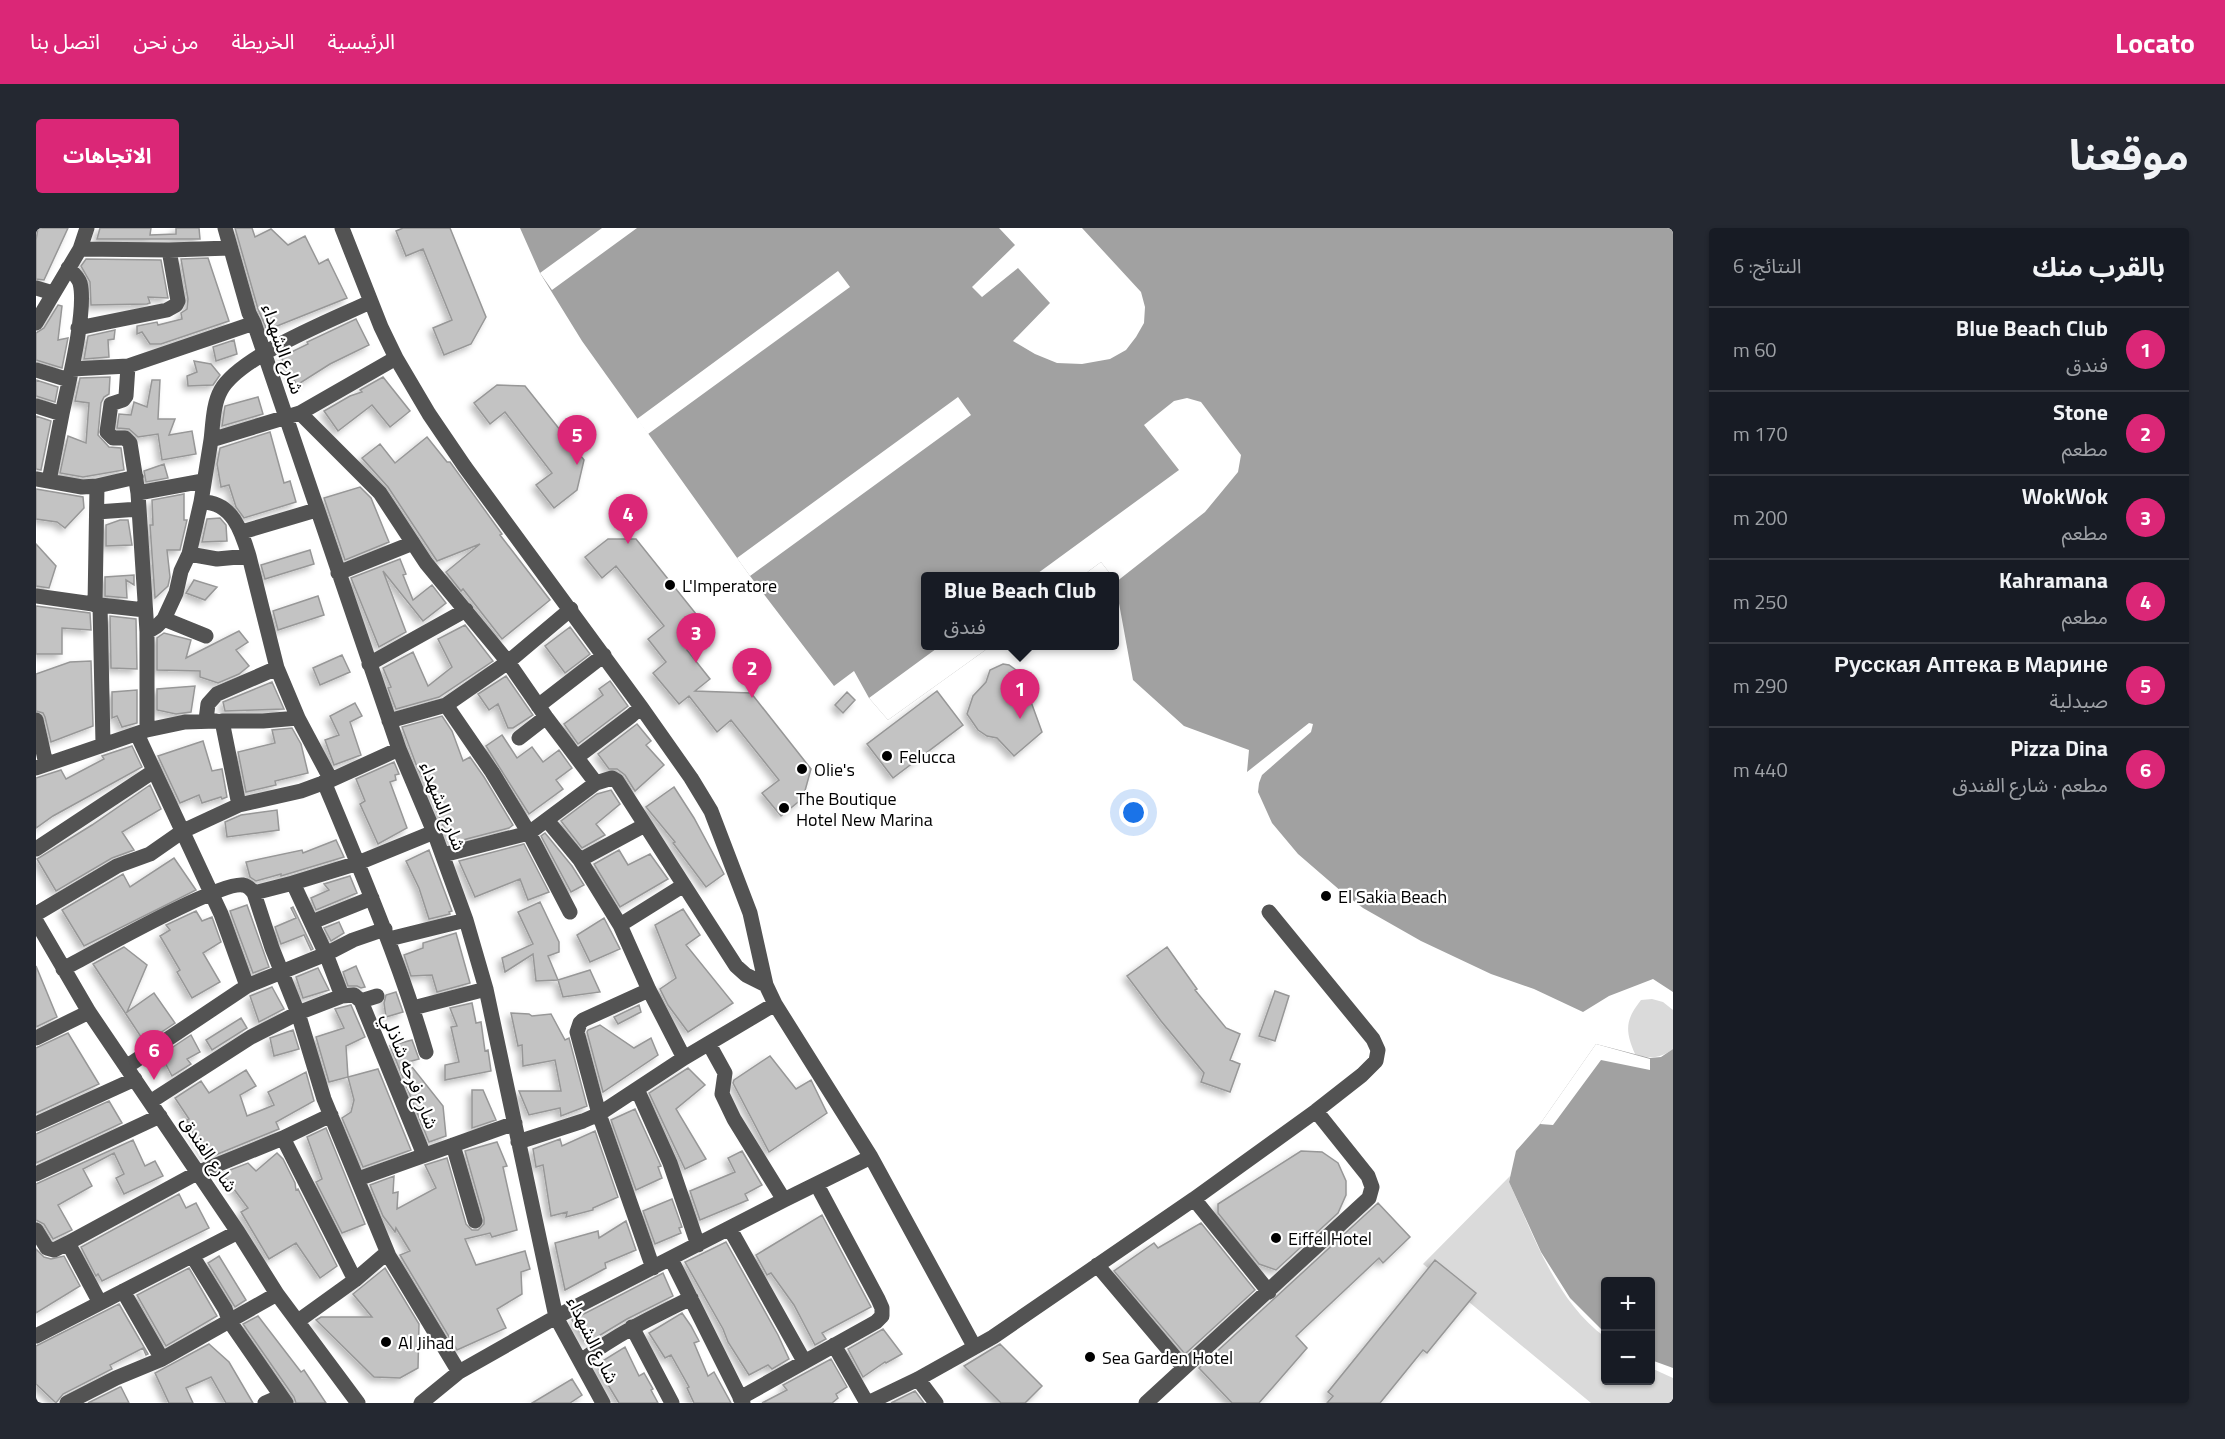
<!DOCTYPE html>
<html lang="ar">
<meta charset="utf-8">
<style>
:root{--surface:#171b24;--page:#242831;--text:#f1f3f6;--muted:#9ea1a6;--line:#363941;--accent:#db2777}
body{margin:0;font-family:"Titillium Web","Noto Sans Arabic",sans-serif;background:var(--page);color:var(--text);direction:rtl}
.controls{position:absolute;right:18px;bottom:18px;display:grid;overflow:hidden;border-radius:6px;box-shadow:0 2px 4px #0004}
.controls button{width:54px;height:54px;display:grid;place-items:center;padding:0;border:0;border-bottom:2px solid var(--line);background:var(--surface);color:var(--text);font:30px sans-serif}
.you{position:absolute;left:1098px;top:585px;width:21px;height:21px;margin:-15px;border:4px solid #fff;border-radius:50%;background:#1a73e8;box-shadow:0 0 0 9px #1a73e833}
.badge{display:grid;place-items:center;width:39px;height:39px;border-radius:50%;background:var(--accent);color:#fff;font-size:20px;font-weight:700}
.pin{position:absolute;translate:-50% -50px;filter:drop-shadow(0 2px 3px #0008)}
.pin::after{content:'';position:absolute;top:32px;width:21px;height:18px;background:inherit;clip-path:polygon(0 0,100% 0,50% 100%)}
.popup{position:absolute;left:885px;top:344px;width:198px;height:78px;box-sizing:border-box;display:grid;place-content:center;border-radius:6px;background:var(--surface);filter:drop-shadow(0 2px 4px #0005);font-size:20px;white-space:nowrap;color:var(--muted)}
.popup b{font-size:22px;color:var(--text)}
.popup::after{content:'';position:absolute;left:50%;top:100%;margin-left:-12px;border:12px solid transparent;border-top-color:var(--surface)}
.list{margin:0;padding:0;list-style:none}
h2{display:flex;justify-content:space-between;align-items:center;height:78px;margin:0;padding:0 24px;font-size:26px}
h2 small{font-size:20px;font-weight:400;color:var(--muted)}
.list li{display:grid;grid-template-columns:39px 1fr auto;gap:18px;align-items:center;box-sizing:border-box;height:84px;padding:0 24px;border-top:2px solid var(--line)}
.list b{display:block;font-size:22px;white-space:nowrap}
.list p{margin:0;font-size:20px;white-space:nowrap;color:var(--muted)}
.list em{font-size:20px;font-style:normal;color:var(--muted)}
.map{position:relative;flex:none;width:1637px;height:1175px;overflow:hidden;direction:ltr;border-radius:6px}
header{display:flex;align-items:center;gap:36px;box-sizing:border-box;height:84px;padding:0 30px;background:var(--accent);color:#fff}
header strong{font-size:28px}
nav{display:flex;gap:33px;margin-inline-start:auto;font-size:21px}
.intro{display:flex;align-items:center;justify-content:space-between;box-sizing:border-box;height:144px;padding:0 36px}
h1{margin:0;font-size:42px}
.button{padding:15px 27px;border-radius:6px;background:var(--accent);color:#fff;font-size:21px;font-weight:700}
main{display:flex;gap:36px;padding:0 36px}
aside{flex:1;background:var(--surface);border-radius:6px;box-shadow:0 2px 4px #0004}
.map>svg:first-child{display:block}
.green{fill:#dadada}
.water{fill:#a1a1a1}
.pier{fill:#fff}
.building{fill:#c3c3c3;stroke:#979797;stroke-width:1.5;filter:url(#shadow)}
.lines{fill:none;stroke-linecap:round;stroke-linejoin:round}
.minor{stroke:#535353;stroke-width:15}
.poi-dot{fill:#000;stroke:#fff;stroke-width:2}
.labels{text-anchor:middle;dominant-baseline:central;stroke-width:4.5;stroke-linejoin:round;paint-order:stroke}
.street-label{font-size:18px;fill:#000;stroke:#fff}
.poi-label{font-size:18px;fill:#000;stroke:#fff;text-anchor:start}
</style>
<header>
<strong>Locato</strong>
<nav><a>الرئيسية</a><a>الخريطة</a><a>من نحن</a><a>اتصل بنا</a></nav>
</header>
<div class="intro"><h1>موقعنا</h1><a class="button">الاتجاهات</a></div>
<main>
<aside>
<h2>بالقرب منك<small>النتائج: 6</small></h2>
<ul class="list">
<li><span class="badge">1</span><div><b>Blue Beach Club</b><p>فندق</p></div><em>60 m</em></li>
<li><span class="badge">2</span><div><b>Stone</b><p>مطعم</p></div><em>170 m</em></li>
<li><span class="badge">3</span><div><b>WokWok</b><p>مطعم</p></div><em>200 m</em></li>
<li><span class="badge">4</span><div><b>Kahramana</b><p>مطعم</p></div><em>250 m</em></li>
<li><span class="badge">5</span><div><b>Русская Аптека в Марине</b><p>صيدلية</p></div><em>290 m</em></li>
<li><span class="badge">6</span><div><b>Pizza Dina</b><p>مطعم · شارع الفندق</p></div><em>440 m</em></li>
</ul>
</aside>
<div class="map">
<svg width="1637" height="1175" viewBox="0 0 1637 1175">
<defs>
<filter id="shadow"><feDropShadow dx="-4" dy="4" stdDeviation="3" flood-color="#0004"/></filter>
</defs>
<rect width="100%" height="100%" fill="#fff"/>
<path class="green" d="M1616,771L1627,774L1637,782V821C1623,831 1614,831 1599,826C1589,803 1589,792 1605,772Z
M1474,948L1473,954C1498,1008 1519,1072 1569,1109L1570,1152H1614L1615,1140L1637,1150V1175H1555L1387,1036Z"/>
<path class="water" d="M484,0H1637V764L1617,751L1573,768L1547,784L1498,761L1455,746L1385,713L1327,680L1306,664L1262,626L1236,595L1222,564L1223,555L1226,547L1275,504L1277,496L1273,495L1211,544L1213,522L1148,498L1097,452L1078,348H1076L1065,334L1046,348H890V418H955L852,492L833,470L818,443L798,458L714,348L546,113L504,45Z
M1560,816L1614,830L1625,829L1637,821V1140L1615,1132L1614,1054H1570L1569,1105L1534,1070L1505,1024L1473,954L1480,923L1504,896Z"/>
<path class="pier" d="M566,0H601L516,62L504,45Z
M963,0H1046L1105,64L1109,79L1108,95L1100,109L1090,122L1074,131L1046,136L1021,135L999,126L977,113L1014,75L982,40L946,69L936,59L979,17Z
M802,43L814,59L612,206L601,191Z
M922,169L935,187L714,348L701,330Z
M1151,170L1165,174L1205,227L1202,244L1169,284L1080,354L1078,348H1076L1065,334L1046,348H998L1143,242L1108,197L1138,173Z
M904,418H955L852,492L833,470Z
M1560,816L1614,831V842L1565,832L1517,897L1504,896Z"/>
<path class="building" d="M2,0H32L8,52L0,51V12Z
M64,0H115L114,7L140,6V0H163L164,11H61Z
M199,0H216L219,9L235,1L252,17L269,8L283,36L292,31L311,70L231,102L222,81Z
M367,0H414L450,89L435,116L408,127L397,100L416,92L387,21L370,28L360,3Z
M172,30L193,93L125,116H114L106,104L101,106V98L121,94L122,97L146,91L145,85L151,81L152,71L145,31Z
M50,31L125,32L132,70L112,69L114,75L111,76L55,77L54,54L45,38Z
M22,77L26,78L22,112L32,110L26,140L0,132V105L8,100Z
M320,91L333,117L294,136L261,157L245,129L272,116L271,114Z
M79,102L78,111L72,112L73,129L48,131L52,108Z
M198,112L201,126L180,133L177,119Z
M158,133L175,136L184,147L177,157L152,158L151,148L161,144Z
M74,149L73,166L68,169L65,175L62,207L73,219L85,220L88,242L47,249L24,245L32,208L50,215L53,175L39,173L44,150Z
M347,149L374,183L354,199L336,177L302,203L288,183L314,168L326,164L324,162Z
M0,152L22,159L19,174L0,168Z
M116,152H124L122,191H139L133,207L156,203L160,226L126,232L122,206L102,209L93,201L81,200L83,186L95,187L98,174L111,179Z
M461,157L489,158L548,232L541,262L518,280L500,257L516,245L469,184L454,196L438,175Z
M222,169L227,186L186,198L189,178Z
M0,188L15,193L5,242L0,241Z
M234,204L248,255L254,253L260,274L208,290L200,279L193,257L185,259L181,236L184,220Z
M391,209L411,234H414L466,306L464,307L514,372L466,411L427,361L425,363L410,344L444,316L401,333L352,259L326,230L344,216L359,235Z
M128,236L132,250L110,254L108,243Z
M324,259L335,270L353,314L309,332L288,270Z
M0,261L47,269L48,280L29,300L21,294L0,291Z
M148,266V292H151L144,322H131L134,349L132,358L119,370L114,297H117L116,272Z
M184,290L190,297L191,313L166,314L171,291Z
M84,292H92L96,317L70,318V297Z
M572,311H600L660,386L651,422L674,451L659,463L715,465L775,541L767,570L745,588L726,565L743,552L695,492L681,504L653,468L643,476L617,445L630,434L612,411L628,398L580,338L566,350L549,329Z
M0,316L20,338L13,360L0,358Z
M274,322L278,336L229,351L225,337Z
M364,331L370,346L367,347L377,372L396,357L410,375L387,393L347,343L370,404L343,419L315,350Z
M98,347V357L90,352L91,370L69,368V349Z
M158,352L181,359L169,372L150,365Z
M282,368L288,387L242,402L237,383Z
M0,378L54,385L55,402L26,400V426H0Z
M74,388L100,391L101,441L75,440Z
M429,397L457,433L403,469L360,481L352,460L355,459L347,440L377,424L392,458L416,439L402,411Z
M534,399L554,426L529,445L509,418Z
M203,403L212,414L200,422L213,438L203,446L182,455L164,449V443L121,442V410L128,405L155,412L150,430Z
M306,427L314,444L284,457L277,440Z
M55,433L57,498L15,514L9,489L7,485L0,483V446L34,434Z
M967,436L973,437L980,442L986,455L994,458L996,467L994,471L1006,504L978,528L961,510L951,508L942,502L931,486L937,468L950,454L954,442Z
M470,448L497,487L477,500H472L462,476L453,482L442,466Z
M574,453L592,478L542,516L528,496L567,467L563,461Z
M236,454L248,481L189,483L187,474Z
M159,458L155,484L140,486L121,482V461Z
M101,462V495L86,499L81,488L76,490V464Z
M901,463L927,497L857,550L831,516Z
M811,464L819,472L807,485L799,477Z
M319,475L326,488L314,494L325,527L298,537L289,512L303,507L294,488Z
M406,488L416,503L427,533L434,529L448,549L477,597L473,600L415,615L401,584L404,583L381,539L366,499Z
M601,496L615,513L610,517L628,537L599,563L589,547L581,541H573L562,526Z
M256,500L265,516L272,545L239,553L240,557L210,564L202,524L239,515L236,502Z
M466,507L481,530L496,519L507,534L523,522L536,540L520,552L527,561L493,586L450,518Z
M167,513L176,543L186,541L191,569L186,571L185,569L166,575L163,567L144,575L122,528Z
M96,518L106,539L17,588L0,600V550L25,542L30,551L68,531L66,528Z
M358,534L363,546L359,547L360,552L354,554L371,600L342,616L324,576L329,573L320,551Z
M114,557L125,581L86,604L98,622L76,630L20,663L1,631L56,597Z
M638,559L658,590L688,646L670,659L637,615L639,614L610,579Z
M575,562L584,576L560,596L569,607L546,620L525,593L561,566Z
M241,582L243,602L191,609L189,594L205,587Z
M509,605L536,638L548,657L535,664L505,608Z
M300,612L308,629L245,648V646L220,653L214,649L210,634L266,622L267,625Z
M488,616L513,664L492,672L484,651L439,669L423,633Z
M393,622L416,683L413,684L414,686L393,691L383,660L370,633Z
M583,622L592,637L614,626L632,651L584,679L558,636Z
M138,630L160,662L48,718L26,682L87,646L94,659Z
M314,648L321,665L280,682L275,670L293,662L288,656Z
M504,674L523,714V724L512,728L522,752L500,753L497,726L469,744L466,730L497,716L482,684Z
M211,677L233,739L217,745L194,683Z
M257,679L277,721L275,722L268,707L245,716L239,699L260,690L255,680Z
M647,681L664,707L650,717L697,775L652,804L632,777L624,761L640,750L619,697Z
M160,683L166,693L176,689L185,714L167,725L184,754L156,770L141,744L144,742L124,708L134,702L130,697Z
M568,690L584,721L554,734L541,707Z
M303,694L308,705L295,713L288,700Z
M420,705L434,755L401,764L396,747L375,748L368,727L387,720V715Z
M88,719L111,737L91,784L118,765L139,795L109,815L57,736Z
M1131,719L1161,761L1159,762L1190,800L1204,806L1194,832L1204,836L1194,864L1165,854L1168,845L1125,793L1091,748Z
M0,738L21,789L0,799Z
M320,738L329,759L325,760L321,758H312L307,744Z
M282,740L293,762L267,770L260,749Z
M554,742L564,764L527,769L522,752Z
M236,759L248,781L223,794L214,768Z
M1239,763L1253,768L1239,813L1223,808Z
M360,764L367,784L350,789L348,775L350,767Z
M436,775L440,795L445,794L449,823L452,822L455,843L409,852V837L423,834L415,799L421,798L414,780Z
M315,777L329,809L310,818L312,849L293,854L280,809L308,800L299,781Z
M603,777L605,784L582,796L578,789Z
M475,785L493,786L496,788L515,786L529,812L533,810L551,878L525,888L524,880L493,887L483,863H525L519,832L487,838L486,817L482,818Z
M205,790L211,800L176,822L170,812Z
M564,797L598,820L615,810L622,827L567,864L551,804L552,802Z
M257,802L263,821L238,828L234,810Z
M32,805L63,856L0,885V820Z
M155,807L164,824L151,831L155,836L136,848L125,827Z
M376,812L383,831L372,834L407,878L410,908L393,914L355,820L354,818Z
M734,828L760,861L775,852L791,885L733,924L697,855L698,852Z
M652,840L669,857L640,881L670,931L649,941L613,865Z
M342,841L375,922L327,939L306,890L315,884L318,872L312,849Z
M210,842L220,858L204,867L211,888L238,877L232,864L270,844L278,873L240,894L243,901L172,930L155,901L151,892L153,891L139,870L165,853L173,865Z
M436,862H447L460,892L436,900Z
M73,873L86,895L0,935V906Z
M599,881L625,938L622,939L626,950L600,962L575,892Z
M290,900L329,996L306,1005L280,954L286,951L271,909Z
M559,903L582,969L557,980V982L530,989L531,984L515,988L507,937L500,939L497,921L524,911L526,918Z
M97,912L109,938L119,933L127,948L88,966L80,950L88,946L78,925L47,941L56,958L22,977L36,1002L17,1011L8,996L0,992V956Z
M461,914L471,938L467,939L481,1002L456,1009L454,1005L429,1011L440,1037L489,1023L494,1041L485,1044L486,1066L461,1081L470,1100L421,1122L364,1027L374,1023L360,1000L359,1004L347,988L334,957L358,948L357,965L362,964L361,981L400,960L389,937L411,930L430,996L436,1002H442L448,996V990L429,923Z
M706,923L726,957L709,966L712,972L664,992L654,963L699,944L692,930Z
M1265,923L1286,924L1302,935L1310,953V967L1302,985L1240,1042L1223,1036L1182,985V976Z
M241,925L247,931L259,955L260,962L262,961L301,1038L284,1050L260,1015L233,1031L205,984L212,980L186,945L212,935L220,943Z
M143,966L150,980L160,975L173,1000L66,1053L62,1046L60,1048L45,1019Z
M636,971L646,999L643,1000L645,1005L619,1016L607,983Z
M1342,975L1374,1009L1347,1035L1343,1030L1260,1108L1271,1120L1223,1175H1196L1163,1140Z
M786,987L835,1079L786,1105L790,1111L779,1117L758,1077L735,1045L731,1047L720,1027Z
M590,993L600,1022L569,1035L570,1040L529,1062L519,1015L562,1003L563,1010Z
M1165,995L1219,1062L1149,1126L1078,1043L1118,1015L1122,1020Z
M690,1014L742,1107L753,1131L736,1141L732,1137L713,1147L692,1114L687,1101L649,1034Z
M0,1021L8,1029L15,1031L28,1028L44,1058L0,1085Z
M183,1028L210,1072L199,1079L172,1035Z
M1399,1032L1440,1065L1391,1125L1387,1122L1344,1175H1291L1297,1168L1292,1164Z
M153,1040L181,1088L130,1118L101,1067Z
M349,1040L383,1096L382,1140L364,1150L338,1149L280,1092L285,1089H336L317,1066Z
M627,1045L637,1068L591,1091L551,1115L536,1092Z
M83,1076L112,1126L110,1127L107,1120L74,1137L76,1141L27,1166L20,1175L0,1156V1118Z
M646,1085L655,1098L663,1113L658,1115L672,1148L678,1144L695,1175H658L651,1160L653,1159L635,1127L629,1130L613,1105Z
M222,1088L265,1144L268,1142L290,1175H260L258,1169L207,1096Z
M847,1101L866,1126L850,1135L849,1134L827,1149L812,1121Z
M173,1116L193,1134L217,1175H190L175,1149L150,1160L157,1175H133L119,1145Z
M964,1116L1006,1158L989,1175H965L928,1138Z
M589,1119L603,1148L608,1145L617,1161L615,1162L622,1175H583L560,1137Z
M795,1131L811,1159L800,1166L802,1170L796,1175H726L751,1162L747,1157Z
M536,1151L546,1167L534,1175H496Z
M85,1159L93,1175H52L84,1159Z
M879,1163L888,1175H855Z"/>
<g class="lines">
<path class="minor" d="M189,0L213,85L218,95L363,521L398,604L430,692L450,761L520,1089L567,1175
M306,0L345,99L360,130L393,186L429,239L605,479L655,550L675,583L714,685L730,757L739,776L835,929L938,1118
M44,21L133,22L194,20
M0,60L17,65
M0,95L44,21L51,0
M42,100L131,82L140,77L142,73L133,22
M92,138L218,95
M36,141L92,138L90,168L87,172L75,176L71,204L77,210H89L94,215L102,265
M0,142L33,152
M0,178L26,186L13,253
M264,185L344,265L390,335L472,434L510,489L560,555
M26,186C32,157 51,82 44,55C42,49 37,45 32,40
M175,212C177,196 177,176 185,162C204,128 296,92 334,74
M0,251L46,259L61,258L100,249
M165,274C196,273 206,304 213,328
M61,284L103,281
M206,304L280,282
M153,326L181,331L213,328L241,440
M302,345L377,315
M0,368L64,377
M59,377L61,258
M128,391L170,408
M111,404L102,265L167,253
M333,436L430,382
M410,477L456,544L493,605L534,684
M502,478L568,427
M0,492L10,536
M170,492L172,476L181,466L241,440L262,490L295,552
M353,493L410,477L472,434L535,381
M111,502L149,494L180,493
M101,506L185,686L211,758L290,726L317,712L349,701
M483,510L510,489
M67,516L64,377L109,382
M541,529L595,488L605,479
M0,540L111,502V404L121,398L128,391L140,365L145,343L153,326L165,274L175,212L264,185L360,130
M288,554C325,643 363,732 390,824
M203,577L186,493H227L262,490
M513,591L515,597L544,632L584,697L613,762L648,830
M0,621L118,543
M407,627L493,605L560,555L576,550L581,553L700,738L710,747L730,757
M544,632L609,597
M218,665L257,655
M0,686L81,638L114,626L147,603L203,577L265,563L295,552L363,521
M0,693L53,784L202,1004L241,1066L322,1175
M276,694L336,670
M584,697L648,657
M353,711L430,692
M27,741C56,726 183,653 207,657C212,658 215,661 218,665L236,720L262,785L288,871L353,1028L423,1144
M613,762L547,792L544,795L541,804L563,886L617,1040
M325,773L341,768
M377,780L450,761
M0,810L53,784
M673,816L689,845L686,866L698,891L748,972
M90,839L211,758
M601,861L634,935L662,1017
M114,874L215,809L262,785L306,768
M0,896L99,851
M247,910L295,887
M482,914L547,893L563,886L648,830L739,776
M417,917L439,993
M388,927L325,773L318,767L306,768L290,726L257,655L322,635L398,604
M0,946L124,888
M322,951L479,895
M1158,971L1233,1064
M694,1001L768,1133
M0,1002L11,1020L18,1022L32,1015
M157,1029L189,1081L194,1094L250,1175
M635,1031L707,1175
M1061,1037L1148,1140
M87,1063L126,1131
M64,1075L32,1015L161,945L247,910L319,1052
M262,1093L319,1052L347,1028H353
M596,1099L636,1175
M0,1108L202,1004
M798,1117L831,1175
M545,1133C579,1107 616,1089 655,1070
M882,1151L900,1175
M704,1170L840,1094L846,1088V1080L842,1071L781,957
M31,1175L80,1150L126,1131L241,1066
M229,1175L245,1168
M385,1175L423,1144L520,1089L748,972L835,929
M832,1175L882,1151L957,1109L1158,971L1280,883L1326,847L1340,833L1342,822L1337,811L1233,684
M1110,1175L1333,970L1336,959L1332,948L1280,883"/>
</g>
<g class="poi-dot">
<circle cx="634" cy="357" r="6"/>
<circle cx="851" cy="528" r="6"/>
<circle cx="766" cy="541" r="6"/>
<circle cx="748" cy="580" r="6"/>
<circle cx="1290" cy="668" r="6"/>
<circle cx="1240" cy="1010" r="6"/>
<circle cx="350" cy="1114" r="6"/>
<circle cx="1054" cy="1129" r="6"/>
</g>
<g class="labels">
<g class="street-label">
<text transform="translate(247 121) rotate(71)">شارع الشهداء</text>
<text transform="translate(407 578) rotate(68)">شارع الشهداء</text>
<text transform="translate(374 843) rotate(68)">شارع فرحه شاذلي</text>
<text transform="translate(173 926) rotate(56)">شارع الفندق</text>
<text transform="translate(557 1112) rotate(64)">شارع الشهداء</text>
</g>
<g class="poi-label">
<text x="646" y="357">L'Imperatore</text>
<text x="863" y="528">Felucca</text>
<text x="778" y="541">Olie's</text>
<text x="760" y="570">The Boutique<tspan x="760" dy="21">Hotel New Marina</tspan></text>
<text x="1302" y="668">El Sakia Beach</text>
<text x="1252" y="1010">Eiffel Hotel</text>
<text x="362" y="1114">Al Jihad</text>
<text x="1066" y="1129">Sea Garden Hotel</text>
</g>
</g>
</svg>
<div class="controls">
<button>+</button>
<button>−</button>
</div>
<div class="you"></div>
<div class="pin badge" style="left:984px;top:491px">1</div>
<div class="popup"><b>Blue Beach Club</b>فندق</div>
<div class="pin badge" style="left:716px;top:470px">2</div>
<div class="pin badge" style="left:660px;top:435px">3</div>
<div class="pin badge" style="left:592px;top:316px">4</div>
<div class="pin badge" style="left:541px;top:237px">5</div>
<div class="pin badge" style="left:118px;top:852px">6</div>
</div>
</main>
